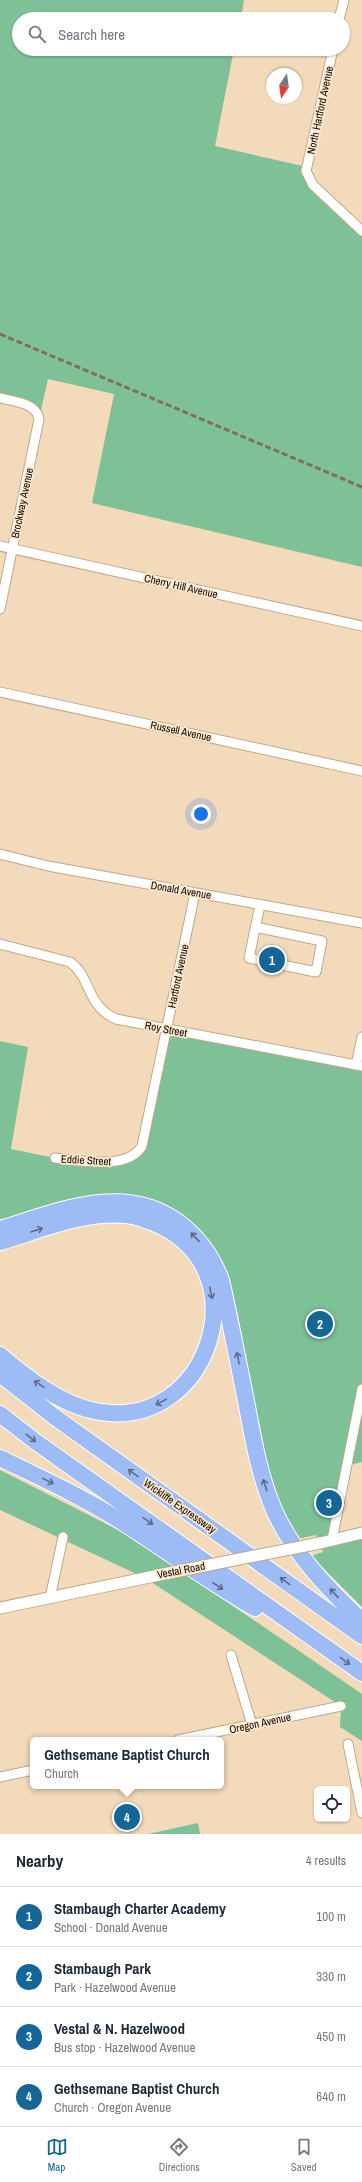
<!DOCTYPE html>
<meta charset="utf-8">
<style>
:root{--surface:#fff;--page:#f6f6f7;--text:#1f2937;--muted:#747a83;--line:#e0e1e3;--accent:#146697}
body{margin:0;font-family:"Archivo Narrow",sans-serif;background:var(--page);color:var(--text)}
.controls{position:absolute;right:12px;bottom:12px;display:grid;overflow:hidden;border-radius:6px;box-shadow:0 1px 3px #0004}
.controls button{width:36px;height:36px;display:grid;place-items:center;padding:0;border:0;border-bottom:1px solid var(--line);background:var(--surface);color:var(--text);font:20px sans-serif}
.compass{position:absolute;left:266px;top:68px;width:36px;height:36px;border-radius:50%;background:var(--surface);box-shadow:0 1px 3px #0004;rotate:193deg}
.you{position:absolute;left:201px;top:814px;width:14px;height:14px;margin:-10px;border:3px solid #fff;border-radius:50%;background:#1a73e8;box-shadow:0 0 0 6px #1a73e833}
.badge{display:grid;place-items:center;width:26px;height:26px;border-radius:50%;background:var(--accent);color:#fff;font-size:13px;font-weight:700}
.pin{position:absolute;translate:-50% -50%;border:2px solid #fff;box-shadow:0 1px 4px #0006}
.popup{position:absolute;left:30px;top:1737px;width:194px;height:52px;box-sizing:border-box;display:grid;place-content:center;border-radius:6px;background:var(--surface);filter:drop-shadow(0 1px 3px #0005);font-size:13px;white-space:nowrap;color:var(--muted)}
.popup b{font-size:15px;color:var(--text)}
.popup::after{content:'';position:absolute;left:50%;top:100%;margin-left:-8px;border:8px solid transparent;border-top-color:var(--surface)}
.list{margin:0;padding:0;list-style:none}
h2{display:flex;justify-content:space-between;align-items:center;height:52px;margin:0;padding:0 16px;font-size:17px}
h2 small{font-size:13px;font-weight:400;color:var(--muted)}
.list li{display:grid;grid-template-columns:26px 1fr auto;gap:12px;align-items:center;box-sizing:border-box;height:60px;padding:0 16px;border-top:1px solid var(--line)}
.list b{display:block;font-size:15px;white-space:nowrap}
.list p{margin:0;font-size:13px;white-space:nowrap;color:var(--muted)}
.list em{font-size:13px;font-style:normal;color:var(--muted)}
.icon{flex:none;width:22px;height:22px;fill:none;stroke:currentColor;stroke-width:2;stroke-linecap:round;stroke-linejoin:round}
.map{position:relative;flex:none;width:362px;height:1834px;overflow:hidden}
.search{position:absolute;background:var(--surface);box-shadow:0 1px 3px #0004;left:12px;right:12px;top:12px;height:44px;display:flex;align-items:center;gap:10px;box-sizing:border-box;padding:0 14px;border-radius:22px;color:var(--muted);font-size:15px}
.sheet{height:292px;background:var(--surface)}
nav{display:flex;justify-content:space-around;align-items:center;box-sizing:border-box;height:56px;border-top:1px solid var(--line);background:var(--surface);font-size:11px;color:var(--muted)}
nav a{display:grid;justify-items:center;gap:2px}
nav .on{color:var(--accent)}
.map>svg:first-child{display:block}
.green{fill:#7ec196}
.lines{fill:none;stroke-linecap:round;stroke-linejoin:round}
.minor-casing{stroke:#bfa88a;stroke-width:11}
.tertiary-casing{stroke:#bfa88a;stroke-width:13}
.motorway-casing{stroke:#fff;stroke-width:18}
.minor{stroke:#fff;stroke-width:9}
.tertiary{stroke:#fff;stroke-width:11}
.motorway{stroke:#9dbbf4;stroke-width:16}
.rail{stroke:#7f6f5b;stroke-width:3;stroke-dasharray:6 3;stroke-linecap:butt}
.tertiary-bridge-casing{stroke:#bfa88a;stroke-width:13;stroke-linecap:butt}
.tertiary-bridge{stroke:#fff;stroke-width:11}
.oneway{stroke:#5e6b87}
.labels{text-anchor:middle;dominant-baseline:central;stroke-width:3.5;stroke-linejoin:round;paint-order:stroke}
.street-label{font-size:11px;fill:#120a02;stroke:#fce8cf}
</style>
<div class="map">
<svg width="362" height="1834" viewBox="0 0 362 1834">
<rect width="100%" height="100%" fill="#f3dabb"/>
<path class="green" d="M0,0H244L241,19H19V49H234L215,146L307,167L306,171L362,231V567L92,503L114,394L48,379L39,419L38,415L0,398Z
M167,1029L362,1066V1462L346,1466L332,1539L362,1533V1607L311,1556L323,1552L316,1535L297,1539L280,1507L268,1467L244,1349L238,1315L230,1282L217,1254L143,1198L109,1195L0,1223V1041L28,1047L11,1149L55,1158L113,1162L139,1152Z
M0,1470L132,1537L362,1694V1741L340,1727L341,1706L145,1578L0,1510Z
M198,1823L200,1834H148Z"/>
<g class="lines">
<g class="minor-casing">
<path id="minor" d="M339,19L344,0
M333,49L306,171L313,185L362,231
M0,398C13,401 37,403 39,419L0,609
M0,546L362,626
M0,692L362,771
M0,854L48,866L362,923
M255,927L322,941L316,972L249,958L260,905
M0,944L70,962C92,978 86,1006 116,1019L362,1066
M356,1065L362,1037
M55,1158C79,1160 128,1171 142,1146L195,893
M332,1540L362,1389
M50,1598L63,1537
M231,1655L252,1725
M178,1740L341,1706
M348,1744L362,1813
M0,1777L33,1770"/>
</g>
<g class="tertiary-casing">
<path id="tertiary" d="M320,1543L362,1533
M0,1608L169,1573"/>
</g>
<g class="motorway-casing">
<path id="motorway" d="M0,1229C57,1212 123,1182 178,1222C198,1237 212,1256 221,1280C230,1320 238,1361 246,1401C253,1438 259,1475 274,1510C293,1553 328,1589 362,1621
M0,1242C41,1230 83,1211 126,1215C139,1216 152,1222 163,1227C259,1276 207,1429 101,1412C64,1407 28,1379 0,1355
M0,1374L56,1418L362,1636
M0,1414L36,1442L362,1673
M0,1458C41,1478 83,1497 122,1522C166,1550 209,1582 255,1608"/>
</g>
<use href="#minor" class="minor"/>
<use href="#tertiary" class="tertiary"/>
<use href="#motorway" class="motorway"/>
<path class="rail" d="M0,334L362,487"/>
<g class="tertiary-bridge-casing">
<path id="tertiary-bridge" d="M169,1573L320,1543"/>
</g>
<use href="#tertiary-bridge" class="tertiary-bridge"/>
</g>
<defs><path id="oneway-shaft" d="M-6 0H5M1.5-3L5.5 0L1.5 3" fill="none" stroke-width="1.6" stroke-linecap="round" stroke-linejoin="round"/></defs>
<g class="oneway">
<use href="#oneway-shaft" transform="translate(37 1230) rotate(-18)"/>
<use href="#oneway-shaft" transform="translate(195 1237) rotate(-133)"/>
<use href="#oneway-shaft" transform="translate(211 1293) rotate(78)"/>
<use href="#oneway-shaft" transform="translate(238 1358) rotate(-101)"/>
<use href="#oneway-shaft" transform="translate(39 1384) rotate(-146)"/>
<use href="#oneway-shaft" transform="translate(161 1402) rotate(152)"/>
<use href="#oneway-shaft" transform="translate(31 1438) rotate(38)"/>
<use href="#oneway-shaft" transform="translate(133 1473) rotate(-145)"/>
<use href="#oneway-shaft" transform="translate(48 1481) rotate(26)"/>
<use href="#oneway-shaft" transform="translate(265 1485) rotate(-108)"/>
<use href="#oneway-shaft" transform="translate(148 1521) rotate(35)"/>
<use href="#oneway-shaft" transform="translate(285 1581) rotate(-144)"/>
<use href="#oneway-shaft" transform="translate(218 1586) rotate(33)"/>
<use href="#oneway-shaft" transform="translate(334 1593) rotate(-133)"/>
<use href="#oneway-shaft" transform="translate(345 1661) rotate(36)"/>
</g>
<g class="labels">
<g class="street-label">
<text transform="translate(320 110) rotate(-78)">North Hartford Avenue</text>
<text transform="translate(22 503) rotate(-78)">Brockway Avenue</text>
<text transform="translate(181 586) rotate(13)">Cherry Hill Avenue</text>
<text transform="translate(181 731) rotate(12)">Russell Avenue</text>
<text transform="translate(181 890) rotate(10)">Donald Avenue</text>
<text transform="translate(178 976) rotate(-78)">Hartford Avenue</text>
<text transform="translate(166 1029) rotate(11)">Roy Street</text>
<text transform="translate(86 1160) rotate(3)">Eddie Street</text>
<text transform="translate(180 1506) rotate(35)">Wickliffe Expressway</text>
<text transform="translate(181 1570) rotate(-11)">Vestal Road</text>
<text transform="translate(260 1723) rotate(-12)">Oregon Avenue</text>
</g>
</g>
</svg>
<div class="controls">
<button><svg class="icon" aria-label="locate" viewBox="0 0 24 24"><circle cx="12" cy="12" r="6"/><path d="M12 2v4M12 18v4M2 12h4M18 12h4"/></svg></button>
</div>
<svg class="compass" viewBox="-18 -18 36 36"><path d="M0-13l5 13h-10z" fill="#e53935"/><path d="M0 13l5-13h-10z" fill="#747a83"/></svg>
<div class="you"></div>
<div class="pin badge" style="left:272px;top:960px">1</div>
<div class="pin badge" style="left:320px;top:1324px">2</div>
<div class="pin badge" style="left:329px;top:1503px">3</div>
<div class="pin badge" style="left:127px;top:1817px">4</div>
<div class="popup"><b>Gethsemane Baptist Church</b>Church</div>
<div class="search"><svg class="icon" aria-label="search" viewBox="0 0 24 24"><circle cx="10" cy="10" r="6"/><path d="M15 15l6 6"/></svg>Search here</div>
</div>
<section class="sheet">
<h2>Nearby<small>4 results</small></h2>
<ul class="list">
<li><span class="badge">1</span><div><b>Stambaugh Charter Academy</b><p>School · Donald Avenue</p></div><em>100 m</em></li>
<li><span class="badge">2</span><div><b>Stambaugh Park</b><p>Park · Hazelwood Avenue</p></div><em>330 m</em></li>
<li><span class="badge">3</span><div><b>Vestal &amp; N. Hazelwood</b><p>Bus stop · Hazelwood Avenue</p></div><em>450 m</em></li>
<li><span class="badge">4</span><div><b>Gethsemane Baptist Church</b><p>Church · Oregon Avenue</p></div><em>640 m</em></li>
</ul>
</section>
<nav>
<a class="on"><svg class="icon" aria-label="map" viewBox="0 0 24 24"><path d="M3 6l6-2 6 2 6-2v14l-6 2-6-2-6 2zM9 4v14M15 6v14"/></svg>Map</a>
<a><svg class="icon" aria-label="directions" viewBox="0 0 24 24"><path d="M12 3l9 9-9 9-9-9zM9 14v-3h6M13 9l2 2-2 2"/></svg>Directions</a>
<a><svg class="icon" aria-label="saved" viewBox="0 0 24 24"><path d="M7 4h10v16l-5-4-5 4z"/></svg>Saved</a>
</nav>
